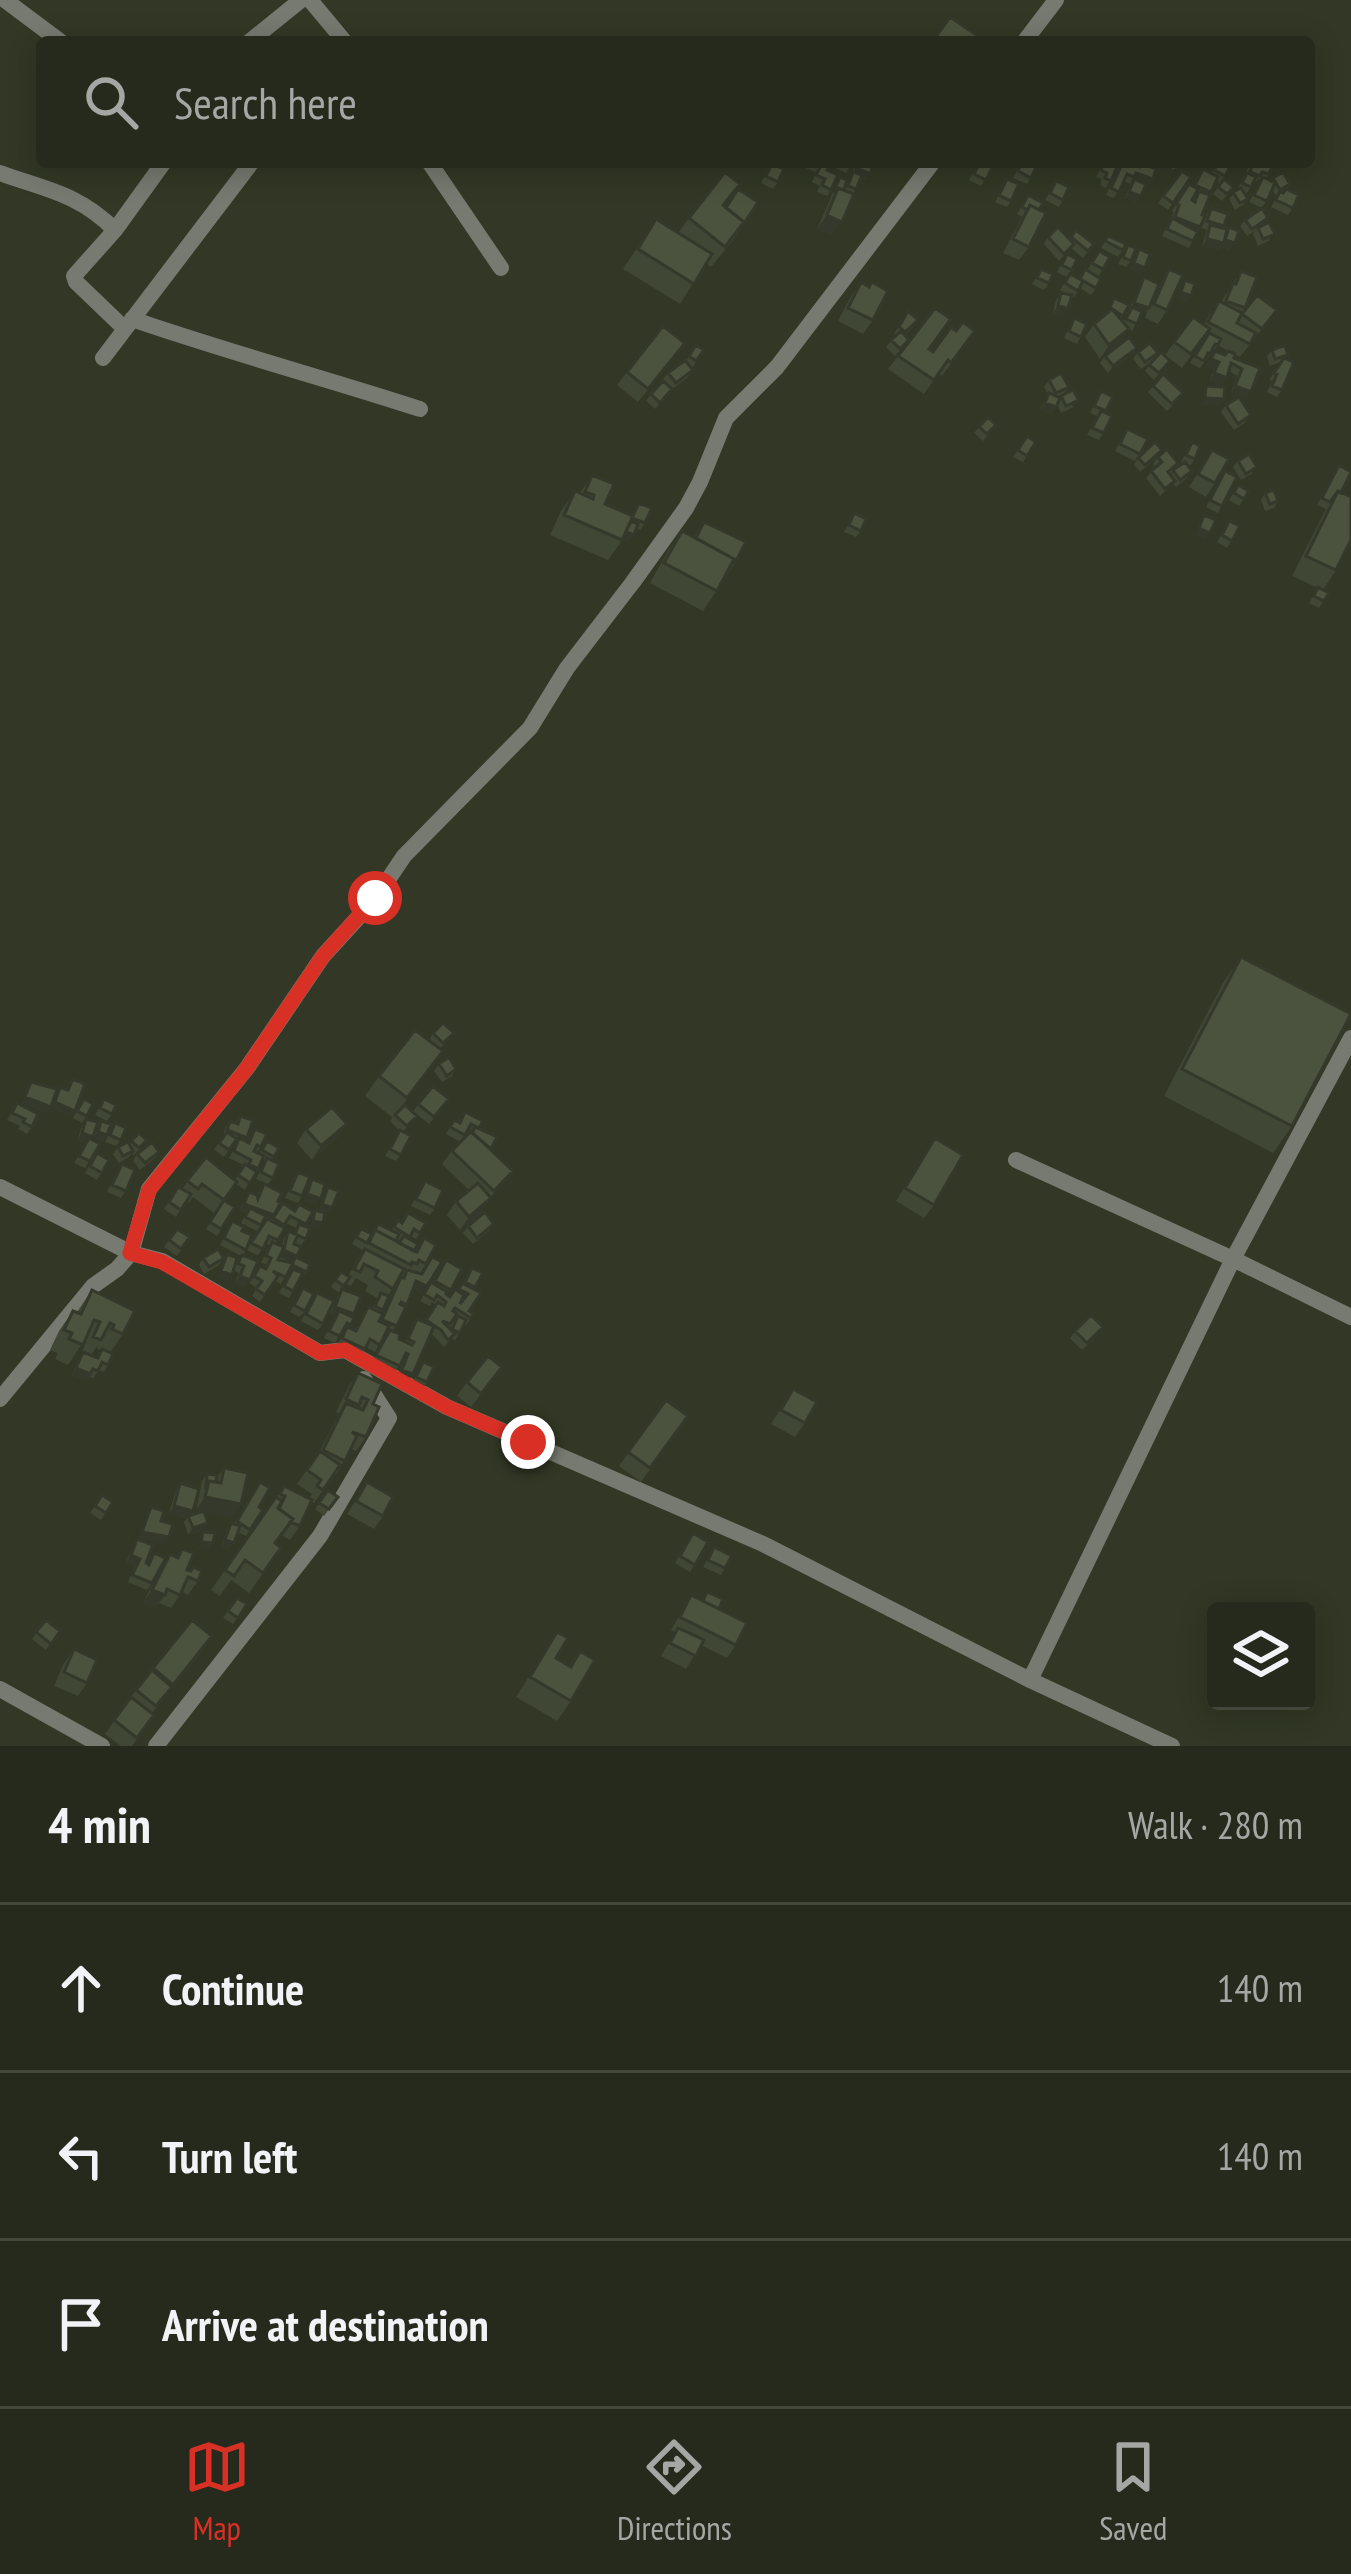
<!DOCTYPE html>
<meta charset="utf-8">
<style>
:root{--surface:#262a1c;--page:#2e3225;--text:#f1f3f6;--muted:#a4a7a3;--line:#42463b;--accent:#d93025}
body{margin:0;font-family:"PT Sans Narrow",sans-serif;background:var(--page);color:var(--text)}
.controls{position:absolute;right:36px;bottom:36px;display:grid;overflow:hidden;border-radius:12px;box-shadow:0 6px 30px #0003}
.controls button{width:108px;height:108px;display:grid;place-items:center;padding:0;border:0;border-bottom:3px solid var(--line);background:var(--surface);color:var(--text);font:60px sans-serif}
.stop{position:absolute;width:36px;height:36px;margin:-27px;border:9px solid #d93025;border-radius:50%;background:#fff}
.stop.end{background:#d93025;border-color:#fff;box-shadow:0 3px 12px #0008}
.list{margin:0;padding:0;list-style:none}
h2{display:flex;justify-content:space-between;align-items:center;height:156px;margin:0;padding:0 48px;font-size:51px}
h2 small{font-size:39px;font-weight:400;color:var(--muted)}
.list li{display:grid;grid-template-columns:78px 1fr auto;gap:36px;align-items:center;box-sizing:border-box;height:168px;padding:0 48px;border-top:3px solid var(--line)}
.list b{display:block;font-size:45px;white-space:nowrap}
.list em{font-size:39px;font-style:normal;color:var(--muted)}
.icon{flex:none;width:66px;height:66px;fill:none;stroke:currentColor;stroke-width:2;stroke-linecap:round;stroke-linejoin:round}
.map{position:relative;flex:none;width:1351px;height:1746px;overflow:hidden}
.search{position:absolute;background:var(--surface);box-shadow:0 6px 30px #0003;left:36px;right:36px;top:36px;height:132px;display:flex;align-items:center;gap:30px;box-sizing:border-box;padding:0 42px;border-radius:12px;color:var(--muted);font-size:45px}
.sheet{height:660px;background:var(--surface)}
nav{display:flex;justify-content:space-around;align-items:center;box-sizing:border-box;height:168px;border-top:3px solid var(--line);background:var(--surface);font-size:33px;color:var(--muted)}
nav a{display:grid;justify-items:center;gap:6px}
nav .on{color:var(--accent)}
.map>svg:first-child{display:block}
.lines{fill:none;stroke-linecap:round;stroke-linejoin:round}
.street{stroke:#777a70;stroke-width:16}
.wall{fill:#404734;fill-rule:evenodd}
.shaded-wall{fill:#34392b}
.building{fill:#4b523d;stroke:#34392b;stroke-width:3}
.route{stroke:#d93025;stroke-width:15}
</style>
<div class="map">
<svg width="1351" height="1746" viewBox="0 0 1351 1746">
<rect width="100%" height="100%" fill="#323825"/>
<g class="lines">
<path class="street" d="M5,0L61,42
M310,0L345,42
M249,42L301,0
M1024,42L1056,0
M429,162L501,268
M0,173C46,190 78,193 115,230
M132,319C227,352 325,378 420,409
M125,329L76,282L74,276L115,230L164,162
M103,358L252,162
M1016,1160L1233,1259L1351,1317
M0,1187L131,1253L162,1261L320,1353L345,1350L447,1407L763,1544L1030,1680L1172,1746
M0,1399L93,1286L117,1269L131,1253L149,1189L247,1068L323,956L375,899L404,856L530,728L567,668L633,582L686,508L700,482L726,418L777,367L933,162
M1030,1680L1233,1259L1351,1038
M0,1689L102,1746
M156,1746L320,1536L389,1418L364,1379"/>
</g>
<path class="wall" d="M808,162H831L827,170L831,190L827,196L817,192L820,186L812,182L816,172L805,168Z
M836,162H853L846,173L833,167Z
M857,162H874L865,180L861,179L832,235L817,229L831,198L835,184L840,177L844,190Z
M979,162H995L981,186L969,180Z
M1021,162H1039L1027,184L1013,178Z
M1104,162H1152L1151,167L1155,169L1158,162H1182L1180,165L1178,164L1170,177L1155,171L1136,203L1125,198L1132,180L1130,184L1124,181L1114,198L1106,195L1119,167L1117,166L1106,188L1100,185L1102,179L1096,177Z
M1218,162L1231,165L1220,183L1216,181L1209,195L1202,215L1200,227L1189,248L1162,236L1174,212L1172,211L1189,184L1193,186L1203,169L1212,173Z
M1251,162H1264L1263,164L1269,174L1266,179L1271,181L1273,178L1290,184L1287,189L1293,208L1288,215L1271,207L1277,196L1272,191L1262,208L1249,202L1261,180L1258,179L1256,182H1254L1246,194L1248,199L1243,205L1235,210L1229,199L1237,190Z
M772,164L778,182L773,189L761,183Z
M1182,171L1191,177L1168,210L1158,203Z
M1007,179L1011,201L1007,207L995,202Z
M1224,179L1234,187L1222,201L1213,194Z
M1056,181L1063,200L1059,207L1045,200Z
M1028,195L1039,210L1029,247L1019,260L1003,253L1022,217L1017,214Z
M758,202L734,239L711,267L706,263L680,304L623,269L656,219L678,233L689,218L724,206Z
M1211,208L1226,233L1229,227L1230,250L1221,247L1219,249L1202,246L1207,230L1202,228L1206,215Z
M1245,220L1263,225L1270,240L1258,246L1253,234L1256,230L1247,236L1240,226Z
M1076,230L1094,244L1083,258L1071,248L1059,261L1044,244L1048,237L1069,239Z
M1108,236L1126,244L1118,257L1101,248Z
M1128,245L1131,261L1126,267L1118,264Z
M1099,251L1110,257L1099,276L1087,270Z
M1067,254L1072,270L1067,277L1057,272Z
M1041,269L1049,283L1044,290L1032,284Z
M1169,269L1167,310L1158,324L1145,318L1148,310L1144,315L1141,314L1132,331L1129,329L1119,342L1100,359L1085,337L1094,324L1105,315L1114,298L1129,305L1121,320L1123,322L1144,277L1156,292Z
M1241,271L1245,308L1240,318L1257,295L1277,310L1240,357L1235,355L1234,358L1260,368L1246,398L1231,392L1237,376L1229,371L1222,385L1210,380L1214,369L1207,366L1211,358L1215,351L1225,355L1228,351L1218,345L1200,368L1190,363L1205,339L1204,338L1182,368L1165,355L1193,317L1204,325L1210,314L1219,301L1221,302Z
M1070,274L1096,288L1091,295L1080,288L1074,297L1071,296L1063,315L1053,313L1056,300L1061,293L1069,295L1060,290Z
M861,282L869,287L873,320L863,334L838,321L851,296Z
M908,311L913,327L905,335L909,340L895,356L886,347L896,335L894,334Z
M1074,318L1081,337L1077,344L1064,338Z
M956,331H975L942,376L938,374L924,394L888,369L898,356L929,349L933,352Z
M696,345L704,350L692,368L693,370L688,377L671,390L655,409L646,401L651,394L668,386L663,379L668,373L686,361Z
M1137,348L1133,354L1108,373L1100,363L1105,356Z
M1272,350L1288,355L1285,359L1282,390L1277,397L1267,392L1272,381L1269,380L1281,362L1270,366L1267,356Z
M1138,352L1158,353L1153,360L1141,369L1133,359Z
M675,357L638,402L617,385L627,372Z
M1170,361L1154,380L1145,371L1149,365Z
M1049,380L1069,387L1064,394L1058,397L1061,396L1074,407L1061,413L1057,404L1051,414L1040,410L1048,394L1044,387Z
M1153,386L1178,400L1167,411L1148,392Z
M1101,391L1113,397L1105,413L1104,433L1099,440L1087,435L1097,416L1090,413Z
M1226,405L1246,422L1234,430L1221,412Z
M996,425L983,441L974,433L979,427Z
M1127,429L1140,454L1135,461L1115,451Z
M1027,436L1036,442L1023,462L1013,457Z
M1192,442L1195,459L1190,466L1186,464L1187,478L1176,487L1173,484L1160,496L1146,478L1156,467L1153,464L1158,457L1178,463L1170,475L1184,463L1181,462Z
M1212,450L1215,483L1206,497L1189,487Z
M1157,457L1140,472L1134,465L1138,458Z
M1238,461L1253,473L1241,480L1233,467Z
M1339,465L1341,493L1336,570L1323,590L1324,601L1319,608L1309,603L1318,588L1292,576L1326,509L1317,505Z
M1225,471L1222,506L1218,513L1206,507Z
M592,475L605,504L631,516L639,503L645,523L640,530L637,529L629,541L623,539L608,560L550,535L561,511L575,491L580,493Z
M1238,485L1249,491L1239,506L1229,500Z
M1265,493L1278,501L1274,508L1265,511L1261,500Z
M854,513L861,531L856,537L844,532Z
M1229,521L1240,526L1227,548L1217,542Z
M704,522L735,563L703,611L650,583L668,551L682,531L694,537Z
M1241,957L1292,1126L1273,1153L1164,1096L1223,983Z
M433,1033H454L440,1049L443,1051L393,1118L365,1096L379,1076L429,1040Z
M439,1064L456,1069L452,1076L442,1082L434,1071Z
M433,1086L449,1099L429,1124L413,1111Z
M84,1099L87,1116L82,1123L73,1118Z
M104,1099L112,1114L107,1121L95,1115Z
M17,1103L32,1127L27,1134L18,1129L20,1126L7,1120Z
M465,1112L479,1129L491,1150L513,1171L491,1197L482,1212L460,1230L447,1215L456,1201L469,1190L442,1164L452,1151L470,1132L467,1131L461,1142L446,1134L454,1120L458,1123Z
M395,1115L417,1116L403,1132L401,1155L396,1161L385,1156L400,1131L390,1121Z
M240,1116L245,1141L247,1142L255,1129L261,1147L257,1152L259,1153L267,1141L279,1148L271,1161L273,1178L268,1184L256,1179L265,1161L262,1160L245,1190L236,1184L224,1200L235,1207L217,1236L206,1229L221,1204L214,1213L193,1197L189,1203L186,1201L176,1217L164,1209L178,1187L182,1189L206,1157L235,1180L244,1165L229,1158L237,1143L235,1142L224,1157L214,1149L223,1138L225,1128L230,1121L235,1123Z
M86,1119L97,1128L101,1121L107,1135L103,1142L93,1137L92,1140L100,1144L85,1168L74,1163L86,1143L77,1140L82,1126Z
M115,1123L121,1140L116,1146L105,1142Z
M306,1129L338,1137L312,1160L297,1143Z
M139,1133L142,1147L134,1155L132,1153L129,1157L119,1163L113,1154L118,1147L129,1144Z
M935,1138L934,1205L924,1218L896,1201Z
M159,1152L155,1158L140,1170L133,1161L137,1154Z
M97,1153L109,1160L97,1180L85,1173Z
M122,1164L126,1191L121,1198L107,1192Z
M298,1172L302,1196L298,1203L285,1198Z
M425,1181L435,1208L430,1215L411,1206Z
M264,1184L270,1220L283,1203L295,1211L313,1212L305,1226L306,1239L301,1245L295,1243L296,1257L307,1272L300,1278L289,1298L279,1293L290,1273L288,1272L281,1284L274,1281L260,1302L252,1296L257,1288L249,1283L260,1266L264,1268L266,1264L261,1263L269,1245L266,1243L258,1255L246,1250L243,1255L245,1287L235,1282L239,1273L233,1270L241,1256L220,1245L232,1221L242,1231L246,1249L266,1221L264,1220L257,1231L241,1223L246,1213L239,1211L249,1192L257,1195ZM286,1223L296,1228L294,1234L288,1231L284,1238L282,1246L276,1244Z
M398,1220L402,1223H426L416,1239L410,1236L409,1239L415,1251L424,1238L426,1264L420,1273L422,1293L413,1289L393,1331L399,1339L405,1342L417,1319L425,1322L436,1305L432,1302L430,1306L420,1301L446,1260L462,1269L447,1295L449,1297L463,1283L472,1268L483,1273L474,1289L469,1311L471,1318L466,1325L465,1324L455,1340L452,1338L444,1347L431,1333L408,1381L397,1376L404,1361H402L395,1372L371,1362L388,1332L387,1331L375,1352L366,1347L360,1356L337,1345L345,1331L343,1330L335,1343L324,1338L335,1316L330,1314L339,1293L331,1287L341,1272L348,1276L366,1244L362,1250L352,1244L361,1229L371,1234L378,1224L391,1230ZM356,1278L368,1285L365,1291L377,1298L372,1309L368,1307L364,1313L355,1331L349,1328L354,1318L342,1289L346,1284L351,1286ZM396,1284L380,1321L388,1296Z
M494,1224L489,1231L473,1244L463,1233L468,1226Z
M177,1229L190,1237L177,1256L164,1247Z
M203,1258H224L219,1265L204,1274L199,1265Z
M303,1288L305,1311L300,1317L290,1312Z
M92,1290L123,1334L110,1353L108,1365L104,1372L99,1370L93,1378L89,1376L86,1380L72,1375L86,1342L84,1341L68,1365L55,1359L58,1353L50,1350L59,1331L73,1311L77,1312ZM98,1345L97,1349L101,1350L96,1358L91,1355Z
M317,1293L323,1324L318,1330L301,1321Z
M1075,1331L1098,1334L1082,1350L1070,1338Z
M423,1362L427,1382L423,1389L411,1384Z
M502,1367L471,1407L457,1396L467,1382Z
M358,1373L373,1404L366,1437L356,1451L351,1449L336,1475L334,1474L314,1503L312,1502L300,1526L290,1540L281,1535L275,1543L281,1548L249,1593L231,1580L220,1596L211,1590L284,1486L309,1498L312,1494L297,1484L318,1454L339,1414L336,1412L349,1386Z
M793,1389L805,1423L795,1437L771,1424Z
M666,1400L688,1416L641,1482L619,1466Z
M224,1468L232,1518L205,1512L204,1530L188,1535L184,1522L187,1518L169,1513L176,1490L180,1483L193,1511L190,1515L202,1511L196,1510L202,1481L207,1474L216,1479Z
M260,1482L259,1507L263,1510L246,1536L238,1532L229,1550L221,1547L227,1530L231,1523L234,1524Z
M367,1482L383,1516L374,1529L347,1514Z
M328,1490L338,1497L324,1516L315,1509Z
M102,1495L113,1502L101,1520L90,1513Z
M693,1533L708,1542L690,1572L675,1563Z
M137,1539L146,1563L148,1564L154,1553L152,1583L147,1590L128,1582L135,1565L126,1562Z
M714,1547L725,1568L721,1575L703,1567Z
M182,1549L187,1570L198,1581L188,1595L182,1592L171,1608L159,1603L155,1608L143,1603L161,1568L170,1554L176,1557Z
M707,1592L736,1645L727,1658L701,1645L686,1669L661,1656L675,1632L671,1630L691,1595L702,1601Z
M237,1598L247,1604L233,1624L223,1618Z
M46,1620L60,1631L46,1650L32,1639Z
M192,1620L203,1650L152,1713L154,1715L132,1746H121L105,1734L136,1690Z
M557,1632L556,1658L569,1666L580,1651L571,1701L557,1721L516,1697Z
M74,1649L87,1683L78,1696L54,1686L64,1663Z"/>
<path class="shaded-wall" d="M1159,164L1175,171L1170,177L1154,171Z
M856,168L870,174L865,180L852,175Z
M1136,173L1153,179L1148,185L1132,180Z
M1129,192L1141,196L1136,203L1125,198Z
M827,215L842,222L832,235L817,229Z
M1175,217L1200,227L1196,234L1170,224Z
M1207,239L1225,240L1235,243L1230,250L1221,247L1219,249L1202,246Z
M1134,263L1145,268L1140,274L1129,270Z
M1181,292L1191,296L1186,303L1176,299Z
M1134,303L1149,308L1144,315L1130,310Z
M1058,306L1068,308L1063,315L1053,313Z
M1129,329L1119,342L1100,359L1109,345Z
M1137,348L1133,354L1108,373L1113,366Z
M1211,359L1219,362L1214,369L1207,366Z
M1214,373L1227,378L1222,385L1210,380Z
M1235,386L1251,392L1246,398L1231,392Z
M1205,398L1224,399L1219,406L1200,405Z
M1045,403L1056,407L1051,414L1040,410Z
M1199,528L1210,533L1206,540L1194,535Z
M624,531L634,535L629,541L620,538Z
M25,1097L51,1107L46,1114L20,1103Z
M55,1102L75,1111L71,1117L50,1109Z
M347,1124L338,1137L312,1160L321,1146Z
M98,1132L107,1135L103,1142L93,1138Z
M82,1133L93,1137L89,1144L77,1140Z
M307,1194L321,1199L316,1205L302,1201Z
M491,1198L482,1212L460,1230L469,1217Z
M244,1204L274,1215L269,1222L247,1214L250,1208L246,1213L239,1211Z
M322,1204L332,1208L328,1214L317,1210Z
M313,1221L323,1223L318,1230L308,1227Z
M284,1250L297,1256L292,1262L279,1257Z
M221,1271L232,1275L227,1281L216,1278Z
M240,1276L250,1280L245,1287L235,1282Z
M416,1281L427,1286L422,1293L411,1288Z
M335,1307L354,1314L349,1321L330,1314Z
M76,1368L90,1374L86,1380L72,1375Z
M402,1370L413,1374L408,1381L397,1376Z
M205,1497L241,1504L232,1518L196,1510Z
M174,1506L193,1511L188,1518L169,1513Z
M208,1523L204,1530L188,1535L193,1528Z
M142,1532L169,1537L164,1544L137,1539Z
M225,1540L234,1543L229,1550L221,1547Z
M201,1542L213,1543L209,1550L197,1549Z
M131,1555L140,1559L135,1565L126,1562Z
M152,1590L165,1595L155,1608L143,1603Z"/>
<path class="building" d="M950,17L987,42H932Z
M813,162H831L827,170L838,175L831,190L822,185L825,179L816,175L821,166Z
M859,162H874L870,174L856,168Z
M980,162H995L986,180L974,174Z
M1022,162H1039L1031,178L1018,171Z
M1104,162H1119L1111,181L1105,178L1107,173L1101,170Z
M1123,162L1140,167L1142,163L1140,162H1152L1151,167L1156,169L1153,179L1136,173L1134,177L1127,174L1119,192L1111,188Z
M1160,162H1179L1175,171L1159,164Z
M1219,162H1227L1231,165L1225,176L1214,170Z
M1253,162H1264L1263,164L1272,167L1269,174L1262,172L1260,176L1250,172Z
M772,164L784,169L778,182L766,176Z
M1203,169L1218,177L1211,192L1195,185Z
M1182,171L1191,177L1173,203L1163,196Z
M725,172L740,184L723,205L744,222L725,247L689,218Z
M853,172L862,175L856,189L848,186Z
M1283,172L1290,184L1280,190L1273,178Z
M1247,173L1256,177L1251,187L1242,183Z
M840,177L847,180L844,190L838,188L837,191H834Z
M1263,177L1275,183L1267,201L1254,195Z
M1007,179L1019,184L1011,201L999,195Z
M1134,179L1146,184L1141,196L1129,192Z
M1224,179L1234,187L1227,194L1218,187Z
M1056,181L1069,187L1063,200L1050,193Z
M1189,184L1198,189L1192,200L1195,202L1199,191L1210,195L1202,215L1205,216L1200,227L1175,217L1179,205L1176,204Z
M838,188L854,194L842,222L827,215Z
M1241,188L1248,199L1240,203L1233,192Z
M738,189L758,202L743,225L744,222L726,208Z
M1286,189L1299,195L1293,208L1276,200L1280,191L1283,193Z
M1028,195L1043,203L1039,210L1030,205L1027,210L1022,207Z
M1030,205L1046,213L1029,247L1013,239Z
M1211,208L1228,214L1224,226L1207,221Z
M1262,208L1268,218L1252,229L1245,220Z
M1172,218L1198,232L1193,241L1167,229Z
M656,219L712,254L694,284L638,249Z
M1269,222L1275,234L1263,239L1258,228Z
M1210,225L1227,229L1224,243L1207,239Z
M1058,227L1074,244L1064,254L1048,237Z
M1229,227L1239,231L1235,243L1225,240Z
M1076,230L1094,244L1088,251L1071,237Z
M1108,236L1126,244L1123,250L1105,241Z
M1128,245L1136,248L1131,261L1123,257Z
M1139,249L1150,254L1145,268L1134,263Z
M1099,251L1110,257L1103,269L1092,263Z
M1067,254L1077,259L1072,270L1062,265Z
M1041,269L1053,274L1049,283L1037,278Z
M1085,269L1101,279L1096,288L1080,279Z
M1169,269L1183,275L1167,310L1154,304Z
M1241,271L1257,277L1245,308L1226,301L1233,283L1236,284Z
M1070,274L1083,281L1078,291L1065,283Z
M1144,277L1159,284L1149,308L1134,303Z
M1185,280L1195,284L1191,296L1181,292Z
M861,282L869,287L872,282L888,291L873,320L848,308Z
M1061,293L1072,295L1068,308L1058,306Z
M1257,295L1277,310L1262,329L1242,314Z
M1114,298L1129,305L1123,316L1112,309L1109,310Z
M1219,301L1242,313L1237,323L1256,333L1250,344L1208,322Z
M1132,307L1142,312L1137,324L1126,319Z
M935,308L951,319L929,349L933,352L951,327L956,331L963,322L975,331L951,363L948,360L934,380L898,356Z
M1112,309L1129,329L1109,345L1094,324Z
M908,311L918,320L905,332L899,327Z
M1193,317L1210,329L1191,354L1174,342Z
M1074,318L1087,324L1081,337L1069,331Z
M663,326L685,343L648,389L627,372Z
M901,331L909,340L900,349L891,340Z
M1209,333L1221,339L1218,345L1215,344L1210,354L1208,353L1204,361L1195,356Z
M1129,337L1137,348L1113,366L1105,356Z
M1150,343L1158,353L1145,362L1138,352Z
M696,345L704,350L696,361L689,356Z
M1285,345L1288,355L1275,359L1272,350Z
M1215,351L1225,355L1228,351L1235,354L1234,358L1260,368L1251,392L1235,386L1242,369L1231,363L1227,378L1214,373L1219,362L1211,359Z
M1161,352L1170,361L1159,373L1149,365Z
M1284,358L1294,362L1282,390L1272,386L1277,374L1274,373Z
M685,360L693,370L676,383L668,373Z
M1061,373L1069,387L1056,393L1049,380Z
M1163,374L1183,393L1172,404L1153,386Z
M663,381L672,389L660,403L651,394Z
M1206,386L1225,387L1224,399L1205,398Z
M1073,390L1079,400L1066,406L1061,396Z
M1101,391L1113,397L1106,411L1094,406Z
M1049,393L1060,398L1056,407L1045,403Z
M1239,397L1251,415L1238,424L1226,405Z
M1101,411L1112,416L1104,433L1092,428Z
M988,417L996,425L987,434L979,427Z
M1127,429L1148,439L1140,454L1120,444Z
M1027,436L1036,442L1027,456L1018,450Z
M1155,442L1162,450L1145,465L1138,458Z
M1192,442L1200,446L1195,459L1186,455Z
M1167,449L1178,463L1168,472L1175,481L1165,489L1151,471L1162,462L1158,457Z
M1212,450L1229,459L1215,483L1198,474Z
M1249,454L1257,467L1246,474L1238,461Z
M1185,462L1192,471L1180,480L1173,470Z
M1339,465L1351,472L1341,493L1338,491L1330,502L1322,498Z
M1225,471L1237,477L1222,506L1210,500Z
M592,475L614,484L605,504L633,516L622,540L564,515L575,491L593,499L594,495L585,492Z
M1238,485L1249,491L1244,499L1234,493Z
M1274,490L1278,501L1270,504L1265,493Z
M1338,491L1351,497V540L1336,570L1306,556Z
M639,503L652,508L645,523L632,518Z
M854,513L866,519L861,531L849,525Z
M1204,515L1216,520L1210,533L1199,528Z
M631,521L638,524L634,535L626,532Z
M1229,521L1240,526L1232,541L1222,535Z
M704,522L746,542L735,563L733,562L734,559L696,538Z
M682,531L734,559L717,591L664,563Z
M1318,587L1329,593L1324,601L1314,596Z
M1241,957L1351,1014L1292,1126L1182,1069Z
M443,1023L454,1033L443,1043L433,1033Z
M415,1030L443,1051L407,1098L379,1076Z
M449,1057L456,1069L447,1076L439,1064Z
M73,1079L85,1084L75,1111L55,1102L60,1087L68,1090Z
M31,1082L57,1089L51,1107L25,1097Z
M433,1086L449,1099L434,1117L418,1104Z
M84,1099L93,1104L87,1116L77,1111Z
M104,1099L116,1105L112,1114L100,1108Z
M17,1103L38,1114L32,1127L23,1122L25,1119L12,1113Z
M405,1105L417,1116L407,1126L395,1115Z
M332,1107L347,1124L321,1146L306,1129Z
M465,1112L483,1121L479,1128L471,1124L465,1135L450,1127L454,1120L460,1123Z
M240,1116L253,1120L247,1138L227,1130L230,1121L238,1124Z
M86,1119L98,1122L93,1137L82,1133Z
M101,1121L111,1124L107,1135L98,1132Z
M115,1123L126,1128L121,1140L110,1135Z
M475,1127L497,1137L491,1149L472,1133Z
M255,1129L267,1134L261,1147L257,1145L254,1151L264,1156L258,1169L249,1164L251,1160L234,1151L239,1138L249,1143Z
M400,1130L411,1136L401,1155L390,1149Z
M471,1131L513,1171L494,1191L452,1151Z
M227,1132L237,1139L229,1150L219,1143Z
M139,1133L147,1140L139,1148L131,1141Z
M89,1138L100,1144L90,1161L79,1156Z
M935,1138L963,1155L934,1205L905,1188Z
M267,1141L279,1148L274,1157L262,1150Z
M128,1142L133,1151L123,1156L118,1147Z
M152,1142L159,1152L145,1163L137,1154Z
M97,1153L109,1160L102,1173L90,1166Z
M206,1157L237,1182L224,1200L202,1184L198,1189L187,1181Z
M267,1158L279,1164L273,1178L261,1172Z
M122,1164L135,1170L126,1191L112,1185Z
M245,1164L257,1172L250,1183L238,1175Z
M298,1172L310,1177L302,1196L290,1191Z
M312,1179L325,1184L321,1199L307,1194Z
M425,1181L443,1190L435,1208L416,1199Z
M478,1183L491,1198L469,1217L456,1201Z
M264,1184L282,1193L278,1201L281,1202L274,1215L244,1204L249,1192L257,1195L258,1199Z
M178,1187L191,1194L181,1210L169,1202Z
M328,1187L339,1191L332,1208L322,1204Z
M224,1200L235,1207L221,1229L210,1222Z
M283,1203L295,1211L299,1204L313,1212L306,1224L290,1216L284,1225L273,1218Z
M250,1208L266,1216L261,1225L245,1217Z
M315,1210L325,1213L323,1223L313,1221Z
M485,1212L494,1224L477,1238L468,1226Z
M408,1213L426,1223L420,1233L414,1229L410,1237L394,1227L398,1220L402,1223Z
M267,1219L285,1228L278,1240L269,1236L263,1249L251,1243Z
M232,1221L244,1227L242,1231L252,1235L246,1250L224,1238Z
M299,1224L310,1228L306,1239L295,1234Z
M378,1224L399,1234L396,1241L375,1230L372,1235Z
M177,1229L190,1237L181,1249L169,1240Z
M361,1229L372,1234L367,1243L356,1237Z
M375,1230L417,1252L424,1238L436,1245L426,1264L419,1260L417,1264L412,1262L411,1265L369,1243Z
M288,1231L298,1235L294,1244L301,1247L297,1256L284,1250Z
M404,1236L418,1244L414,1251L399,1243Z
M272,1242L284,1247L278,1260L293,1263L295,1257L310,1264L307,1272L292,1265L286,1277L273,1271L278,1276L265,1295L256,1289L262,1281L254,1276L260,1266L266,1269L271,1258L266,1256Z
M218,1249L224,1258L209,1267L203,1258Z
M365,1249L404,1269L393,1289L375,1277L378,1271L364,1264L360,1272L354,1269Z
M227,1254L237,1258L232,1275L221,1271Z
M242,1255L258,1261L250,1280L240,1276L244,1266L238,1263Z
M432,1257L442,1262L427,1286L416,1281L407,1305L401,1302L400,1304L406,1307L397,1326L382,1320L401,1277L404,1278L407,1270L422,1274Z
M446,1260L462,1269L451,1290L435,1281Z
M472,1268L483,1273L475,1287L465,1282Z
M293,1269L303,1273L293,1291L284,1286Z
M341,1272L350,1277L344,1286L335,1280Z
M431,1282L447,1292L446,1294L450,1297L455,1289L464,1295L460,1304L468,1294L459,1289L462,1283L481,1293L469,1311L474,1314L471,1318L455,1308L453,1311L457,1314L450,1324L442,1321L455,1334L448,1340L441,1330L426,1320L438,1302L444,1306L446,1302L437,1295L434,1300L424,1294Z
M303,1288L314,1294L305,1311L294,1305Z
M342,1289L361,1296L354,1314L335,1307Z
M92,1290L135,1311L123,1334L112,1329L114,1325L110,1323L101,1340L93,1337L100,1322L94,1320L83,1345L69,1339L72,1333L64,1330L73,1311L81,1314Z
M317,1293L334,1301L323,1324L306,1314Z
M381,1293L389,1296L383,1310L375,1306Z
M368,1307L383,1314L379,1321L389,1326L380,1345L370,1339L365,1349L342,1338L347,1327L356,1331Z
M339,1311L354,1318L351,1325L347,1323L340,1336L329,1331Z
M1091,1315L1103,1327L1087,1343L1075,1331Z
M458,1316L466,1320L460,1333L452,1329Z
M417,1319L434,1326L413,1374L402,1370L408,1354L406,1353L400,1366L376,1355L390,1330L400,1334L399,1339L412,1345L414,1342L408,1339Z
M102,1349L113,1354L108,1365L102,1362L98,1371L93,1369L90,1374L76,1368L83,1352L98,1358Z
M488,1356L502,1367L481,1394L467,1382Z
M423,1362L434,1367L427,1382L416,1377Z
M358,1373L382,1384L373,1404L379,1407L366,1437L352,1432L357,1436L345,1461L323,1450L346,1403L363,1410L368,1400L362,1397L359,1405L346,1399Z
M793,1389L817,1402L805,1423L781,1410Z
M666,1400L688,1416L650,1468L628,1452Z
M320,1451L340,1465L323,1490L317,1486L321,1480L307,1470Z
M224,1468L248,1473L241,1504L205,1497L209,1481L221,1483Z
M207,1474L217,1475L216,1482L209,1481L206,1485Z
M260,1482L270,1488L259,1507L263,1510L250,1530L237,1521Z
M367,1482L393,1497L383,1516L356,1501Z
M180,1483L199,1489L193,1511L174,1506Z
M284,1486L312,1500L300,1526L290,1522L293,1519L279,1509L285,1496L280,1494Z
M328,1490L338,1497L329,1509L319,1503Z
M102,1495L113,1502L106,1513L95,1506Z
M276,1497L282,1501L278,1508L293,1519L275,1543L281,1548L263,1573L245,1560L234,1576L225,1570Z
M151,1507L164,1511L161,1521L173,1524L169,1537L142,1532Z
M204,1511L208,1523L193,1528L188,1516Z
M231,1523L240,1526L234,1543L225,1540Z
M203,1532L215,1533L213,1543L201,1542Z
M693,1533L708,1542L695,1565L680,1556Z
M137,1539L153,1545L146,1563L149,1565L154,1553L166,1558L152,1583L132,1575L140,1559L131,1555Z
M714,1547L732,1556L725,1568L708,1560Z
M182,1549L194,1553L187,1570L191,1571L193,1567L202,1571L198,1581L188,1577L180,1595L167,1589L165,1595L152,1590L170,1554L178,1558Z
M707,1592L723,1599L719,1609L703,1601Z
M691,1595L747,1623L736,1645L680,1617Z
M237,1598L247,1604L238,1618L228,1611Z
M46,1620L60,1631L51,1644L36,1632Z
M192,1620L212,1636L173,1685L153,1668Z
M678,1628L704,1640L696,1656L670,1643Z
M557,1632L568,1638L556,1658L571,1667L580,1651L595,1660L571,1701L530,1677Z
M74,1649L97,1660L87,1683L64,1672Z
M152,1670L172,1687L156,1706L136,1690Z
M131,1697L154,1715L137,1738L114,1720Z"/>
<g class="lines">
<path class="route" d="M375,898L323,956L247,1068L149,1190L130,1253L162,1262L320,1353L345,1350L447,1407L528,1442"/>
</g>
</svg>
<div class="controls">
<button><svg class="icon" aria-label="layers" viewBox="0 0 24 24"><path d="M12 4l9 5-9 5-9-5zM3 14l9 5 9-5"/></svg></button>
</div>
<div class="stop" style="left:375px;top:898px"></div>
<div class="stop end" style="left:528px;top:1442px"></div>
<div class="search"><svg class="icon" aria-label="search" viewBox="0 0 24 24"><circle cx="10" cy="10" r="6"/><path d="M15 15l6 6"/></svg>Search here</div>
</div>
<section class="sheet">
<h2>4 min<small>Walk · 280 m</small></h2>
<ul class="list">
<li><svg class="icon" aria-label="ahead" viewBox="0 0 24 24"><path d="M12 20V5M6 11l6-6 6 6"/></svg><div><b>Continue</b></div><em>140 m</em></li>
<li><svg class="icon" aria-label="left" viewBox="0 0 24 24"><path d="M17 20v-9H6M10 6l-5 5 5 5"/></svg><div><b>Turn left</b></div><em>140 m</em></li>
<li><svg class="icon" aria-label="arrive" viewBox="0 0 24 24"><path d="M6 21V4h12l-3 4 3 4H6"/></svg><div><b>Arrive at destination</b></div></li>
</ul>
</section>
<nav>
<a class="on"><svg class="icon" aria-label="map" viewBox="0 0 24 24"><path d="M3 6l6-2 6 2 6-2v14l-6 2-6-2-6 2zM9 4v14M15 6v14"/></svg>Map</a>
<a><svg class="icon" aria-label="directions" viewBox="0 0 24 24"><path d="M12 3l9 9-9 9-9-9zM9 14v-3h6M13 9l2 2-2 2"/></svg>Directions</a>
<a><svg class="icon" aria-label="saved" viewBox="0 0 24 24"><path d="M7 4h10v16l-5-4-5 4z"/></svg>Saved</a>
</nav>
